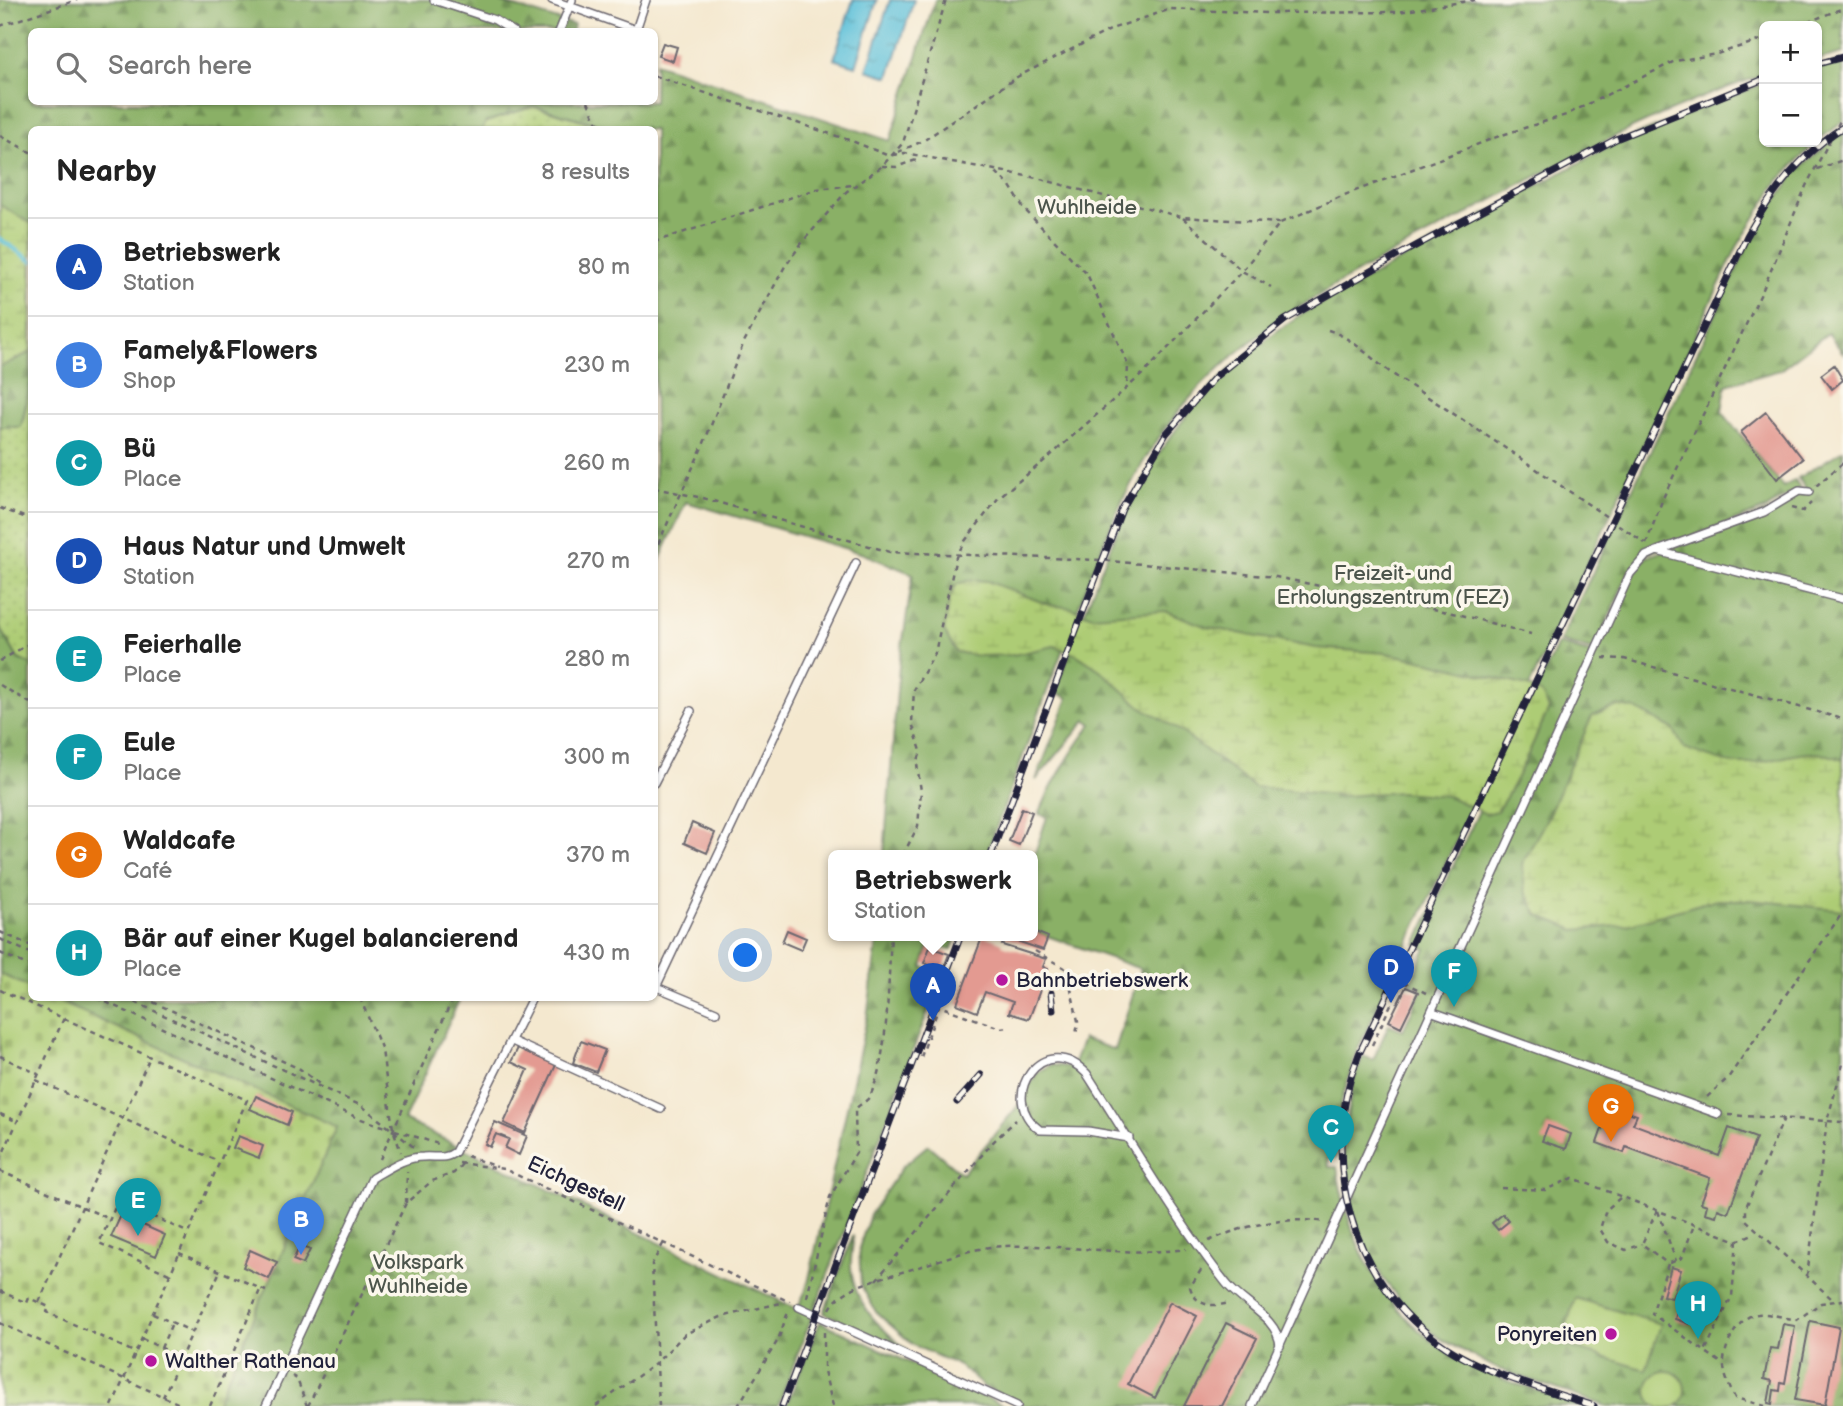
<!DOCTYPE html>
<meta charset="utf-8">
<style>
:root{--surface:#fff;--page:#f2f2f2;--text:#222;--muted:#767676;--line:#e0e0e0;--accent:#b5179e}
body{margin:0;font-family:"Balsamiq Sans",sans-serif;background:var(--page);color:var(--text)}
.controls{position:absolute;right:21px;top:21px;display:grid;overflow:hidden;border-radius:10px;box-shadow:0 2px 5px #0004}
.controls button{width:63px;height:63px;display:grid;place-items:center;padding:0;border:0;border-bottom:2px solid var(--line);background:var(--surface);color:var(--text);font:35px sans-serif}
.you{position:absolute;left:746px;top:956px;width:24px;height:24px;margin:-18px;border:5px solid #fff;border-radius:50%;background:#1a73e8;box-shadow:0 0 0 10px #1a73e833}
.badge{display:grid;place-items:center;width:46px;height:46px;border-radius:50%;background:var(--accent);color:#fff;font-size:23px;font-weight:700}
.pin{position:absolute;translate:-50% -58px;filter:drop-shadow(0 2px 4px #0008)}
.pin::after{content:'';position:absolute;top:37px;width:24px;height:21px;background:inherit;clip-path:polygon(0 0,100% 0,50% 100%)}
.popup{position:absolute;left:828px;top:850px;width:210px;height:91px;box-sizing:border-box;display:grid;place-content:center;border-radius:10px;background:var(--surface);filter:drop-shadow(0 2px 5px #0005);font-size:23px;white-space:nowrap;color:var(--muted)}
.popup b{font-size:26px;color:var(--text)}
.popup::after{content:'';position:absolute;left:50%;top:100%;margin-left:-14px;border:14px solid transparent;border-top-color:var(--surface)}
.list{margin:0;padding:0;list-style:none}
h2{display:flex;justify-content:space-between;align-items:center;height:91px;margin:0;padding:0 28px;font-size:30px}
h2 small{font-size:23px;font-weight:400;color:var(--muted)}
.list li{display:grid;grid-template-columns:46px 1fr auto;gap:21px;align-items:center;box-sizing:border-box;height:98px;padding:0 28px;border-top:2px solid var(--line)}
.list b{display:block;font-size:26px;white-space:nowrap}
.list p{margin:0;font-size:23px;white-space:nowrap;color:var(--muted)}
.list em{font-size:23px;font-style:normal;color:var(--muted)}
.icon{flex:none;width:38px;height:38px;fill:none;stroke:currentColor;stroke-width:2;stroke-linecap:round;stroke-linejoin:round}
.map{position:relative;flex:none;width:1843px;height:1406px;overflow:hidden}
.search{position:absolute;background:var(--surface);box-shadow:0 2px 5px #0004;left:28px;top:28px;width:630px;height:77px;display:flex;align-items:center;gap:18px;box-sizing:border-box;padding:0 24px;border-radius:10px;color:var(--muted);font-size:26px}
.panel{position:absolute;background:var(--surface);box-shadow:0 2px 5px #0004;left:28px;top:126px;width:630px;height:875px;border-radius:10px}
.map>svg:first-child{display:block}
.green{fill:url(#green-dots);stroke:#687758;stroke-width:2}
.forest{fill:url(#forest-firs);stroke:#566950;stroke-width:2}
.wetland{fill:url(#wetland-marsh);stroke:#687758;stroke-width:2}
.cemetery{fill:url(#cemetery-stones);stroke:#687758;stroke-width:2}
.pitch{fill:#adcc74;stroke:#687758;stroke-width:2}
.water{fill:url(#water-ripples);stroke:#3e718a;stroke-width:2}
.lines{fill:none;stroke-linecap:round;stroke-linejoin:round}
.stream{stroke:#5bc0d9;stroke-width:4.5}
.building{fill:#e39a91}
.service-casing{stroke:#6c676f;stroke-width:10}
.path{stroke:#6c676f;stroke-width:2.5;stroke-dasharray:5 5;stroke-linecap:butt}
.service{stroke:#fff;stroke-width:7}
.rail-casing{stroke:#22223b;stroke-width:7}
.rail{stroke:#fbf7ec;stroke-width:4.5;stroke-dasharray:13;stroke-linecap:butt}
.poi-dot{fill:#b5179e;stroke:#fbf7ec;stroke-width:2.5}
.labels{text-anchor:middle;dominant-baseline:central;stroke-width:7;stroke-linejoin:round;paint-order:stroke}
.park-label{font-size:21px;fill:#4c554c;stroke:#fbf7ec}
.poi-label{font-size:21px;fill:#22223b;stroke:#fbf7ec;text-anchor:start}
.street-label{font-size:21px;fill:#22223b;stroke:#fbf7ec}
</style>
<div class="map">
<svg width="1843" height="1406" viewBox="0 0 1843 1406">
<defs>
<pattern id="green-dots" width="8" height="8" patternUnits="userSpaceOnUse" patternTransform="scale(1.75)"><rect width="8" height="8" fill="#adcc74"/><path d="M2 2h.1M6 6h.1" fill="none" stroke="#95af65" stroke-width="1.8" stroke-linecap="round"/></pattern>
<pattern id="forest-firs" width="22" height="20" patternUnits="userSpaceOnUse" patternTransform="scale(1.75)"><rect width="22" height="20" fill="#8ab066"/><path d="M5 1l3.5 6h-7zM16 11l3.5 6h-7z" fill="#708f55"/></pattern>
<pattern id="wetland-marsh" width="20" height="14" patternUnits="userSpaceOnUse" patternTransform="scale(1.75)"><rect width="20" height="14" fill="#adcc74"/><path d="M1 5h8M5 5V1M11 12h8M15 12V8" fill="none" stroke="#95af65"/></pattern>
<pattern id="cemetery-stones" width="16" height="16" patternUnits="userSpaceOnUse" patternTransform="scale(1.75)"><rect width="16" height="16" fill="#adcc74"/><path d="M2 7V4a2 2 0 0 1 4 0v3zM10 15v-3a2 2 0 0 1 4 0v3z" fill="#95af65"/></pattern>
<pattern id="water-ripples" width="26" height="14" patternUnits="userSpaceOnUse" patternTransform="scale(1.75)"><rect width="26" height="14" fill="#5bc0d9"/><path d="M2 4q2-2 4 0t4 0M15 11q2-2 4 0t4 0" fill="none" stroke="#4b9cb1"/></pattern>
</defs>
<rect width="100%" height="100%" fill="#fbf7ec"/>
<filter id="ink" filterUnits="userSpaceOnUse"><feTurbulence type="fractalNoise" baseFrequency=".0143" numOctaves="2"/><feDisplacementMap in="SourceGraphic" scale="14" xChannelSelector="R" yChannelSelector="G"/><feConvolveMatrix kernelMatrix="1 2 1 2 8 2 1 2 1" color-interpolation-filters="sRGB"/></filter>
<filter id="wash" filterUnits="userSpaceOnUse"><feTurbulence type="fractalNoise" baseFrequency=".00686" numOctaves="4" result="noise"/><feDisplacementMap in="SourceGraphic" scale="28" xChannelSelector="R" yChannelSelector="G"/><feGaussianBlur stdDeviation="1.57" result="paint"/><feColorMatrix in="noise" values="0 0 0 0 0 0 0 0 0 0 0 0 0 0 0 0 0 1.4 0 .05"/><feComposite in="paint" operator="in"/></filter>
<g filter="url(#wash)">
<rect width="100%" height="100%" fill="#f4e8cf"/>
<path class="green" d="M533,106L603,126V129L482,130L486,122Z
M31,381V665L18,659L0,627V427H21Z"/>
<path class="forest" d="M0,0H493L574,25L572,32H32V102H654L655,63L890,141L935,0H1843V53L1817,60V26H1764V75C1659,109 1564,161 1467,214C1359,272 1239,326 1165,429C1119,493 1093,567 1066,641C1039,712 1013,783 986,855H884L899,666L913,574L861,553L686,502L655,570L654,130L603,129V125L533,106L486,122L482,130H32L31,381L21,427H0Z
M1843,61V122L1817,141V68Z
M1764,83V142H1816L1778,181L1737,247L1356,1053L1341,1103L1336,1157L1328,1158L1329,1167H1337C1349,1253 1393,1327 1472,1366C1507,1383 1546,1393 1583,1406H1027L984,1387L960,1366L913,1345L876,1312L861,1285L859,1248L870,1215L903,1166L928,1145L962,1174L1017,1107L1037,1073L1051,1065L1072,1067L1083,1039L1115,1050L1141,969L1033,931V859L1047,817L1039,814C1053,780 1070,753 1092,724L1086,720L1036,780L1068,698L1055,692C1116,529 1146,417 1300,315L1614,144Z
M1843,131V353L1828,333L1780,370L1726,385L1722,412L1783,487L1795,480L1800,488L1766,509L1647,553L1629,571L1594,651L1560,641L1756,229L1797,171Z
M1843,450V1406H1606L1496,1368L1439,1338L1408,1311L1382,1277L1364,1244L1351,1205L1344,1170V1137L1353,1083L1363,1056L1373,1060L1389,1024L1403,1030L1422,989L1410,983L1426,949L1416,944L1558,644L1597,655L1632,573L1647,557L1770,511L1806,489L1798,478Z
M0,627L18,659L31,665V988L0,974Z
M878,935H957L951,950L930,943L922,967L942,974L778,1406H215L337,1127L51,998H460L404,1120L797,1309L807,1288L867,1018Z
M853,1235C854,1243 850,1256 851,1267C854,1306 880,1327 908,1351L824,1313Z
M820,1322L1005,1406H786Z"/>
<path class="wetland" d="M0,205L32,224L31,352L0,367Z
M971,580L987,581L1049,605L1072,608L1092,616L1166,611L1207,627L1316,648L1386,653L1430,662L1527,686L1542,694L1549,709C1531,745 1520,778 1497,811L1486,814L1448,796L1399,792L1346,796L1254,787L1182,732L1140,706L1100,670L1077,655L1054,646L1013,655L979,656L956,652L944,631L950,596L957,584Z
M1618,706L1636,709L1673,729L1684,748C1704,755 1726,765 1747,764C1784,762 1803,743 1843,760V910L1751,900H1714L1627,925L1575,930L1538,915L1525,891L1522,864L1547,818L1592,716Z"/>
<path class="cemetery" d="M0,974L31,988L32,998H51L337,1127L215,1406H0Z"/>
<path class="pitch" d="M1575,1298L1661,1324L1646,1370L1561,1344Z
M1647 1390a19 19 0 1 1 38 0a19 19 0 1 1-38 0Z"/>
<path class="water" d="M853,0H877L856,66L834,59Z
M890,0H914L889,77L867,70Z"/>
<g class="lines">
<path class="stream" d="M0,239L32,261"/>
</g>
<g id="blocks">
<path class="building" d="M663,43L677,47L673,61L658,56Z
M1834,365L1843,380L1832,389L1821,375Z
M1766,412L1803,459L1777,479L1741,432Z
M1022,808L1032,812L1019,845L1009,841Z
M692,823L715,833L707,853L684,843Z
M787,930L806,938L801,950L782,942Z
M1033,931L1048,937L1043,950L1002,936L1033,935Z
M983,935L1003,943L1002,945L1046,959L1043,967L1048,969L1029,1019L1009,1013L1013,1002L985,992L977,1012L957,1004Z
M930,947L949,954L943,970L924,963Z
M1406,987L1418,992L1401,1027L1389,1021Z
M581,1041L605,1050L596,1072L573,1063Z
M518,1048L556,1065L525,1133L504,1123L528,1070L511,1062Z
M256,1096L292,1112L287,1125L250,1109Z
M1610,1106L1637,1115L1633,1124L1719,1156L1729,1128L1756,1138L1728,1213L1718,1209L1716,1216L1705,1213L1707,1205L1701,1203L1710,1178L1626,1147L1624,1153L1597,1143Z
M495,1122L527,1136L519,1155L505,1148L509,1139L496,1134L490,1147L485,1144Z
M1548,1126L1571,1134L1566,1149L1542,1141Z
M238,1136L263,1146L259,1158L233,1148Z
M1503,1214L1509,1221L1498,1230L1492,1223Z
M121,1215L165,1235L156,1256L111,1237Z
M300,1246L310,1250L303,1264L293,1260Z
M250,1250L277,1262L269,1279L243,1267Z
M1671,1267L1681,1270L1672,1298L1663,1296Z
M1170,1302L1197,1316L1155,1398L1128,1384Z
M1677,1311L1692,1316L1689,1324L1675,1319Z
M1810,1321L1839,1327L1825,1405L1795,1400Z
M1226,1323L1257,1338L1222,1406H1184Z
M1783,1324L1795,1326L1785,1383L1781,1382L1780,1391L1774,1390L1772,1404L1768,1403L1772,1381L1764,1379L1770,1348L1778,1349Z"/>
</g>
</g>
<g filter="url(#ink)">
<use href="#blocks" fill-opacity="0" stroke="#6c676f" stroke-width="2"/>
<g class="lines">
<g class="service-casing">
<path id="service" d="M434,0L495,20L514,32
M552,0L636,30L646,0
M559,32L572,0
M1657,551L1843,599
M654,783L691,711
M654,986L716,1012
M656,987L856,563
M1433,1012L1718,1114
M512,1041L661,1109
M1129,1138L1088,1131L1040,1130C995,1098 1044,1028 1087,1074C1131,1142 1176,1220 1226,1283C1242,1304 1278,1317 1280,1346
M799,1307L1017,1406
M266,1406L372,1178C388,1169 404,1157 423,1157C435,1156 445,1160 455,1152L532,998
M1252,1406L1630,574L1646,556L1657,551L1764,512L1799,491L1809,492"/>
</g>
<path class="path" d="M0,26L77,0
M1798,26L1843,8
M654,76L852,141L889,156
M588,102L596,120L607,130
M0,136L32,153
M898,152L923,141L1017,77L1114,28L1171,9L1267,13L1398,12L1475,0
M893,155L905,153L1037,178L1181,217L1280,223
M882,166L896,167L919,159
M1817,169L1843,160
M996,172L1010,186L1025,210L1087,274L1128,365L1127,386
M1183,218L1242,271L1271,287
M654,242L817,189L853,185
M1328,330C1356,339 1372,361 1397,377C1481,431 1563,487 1645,543
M1816,486L1843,463
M654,488L703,498L890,552L1100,560L1276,577L1457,614L1531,634
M0,508L32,520
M1791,508L1803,511L1811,503
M1646,544L1663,498L1764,287L1806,186L1843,115
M654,553L704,443L744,342L784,268L804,240L846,192L882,166L903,143L946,0
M1603,658L1624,659L1843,719
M0,661L32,642
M0,685L32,704
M903,855L918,826L921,791L917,764L921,751L912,723L914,690L935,653L956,557L965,541L999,497L1049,457L1147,370L1242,271L1280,223L1342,196L1502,135L1566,115L1675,61L1717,54L1764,39
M0,932L32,946
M0,939L32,954
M1035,951L1075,974L1071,989L1078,1021L1076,1036
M0,953L32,967
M0,990L247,1100L112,1406
M97,998L358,1118L389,1128
M126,998L362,1106L415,1148
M144,998L300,1069L322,1086
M360,998L382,1050L393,1129L401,1152
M1372,1045L1400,985L1405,983L1426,993
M0,1056L38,1074
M921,1057L939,1006L1000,1028L1008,1027
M36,1080L218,1161
M1707,1097L1728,1078L1843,912
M0,1114L16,1121
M1728,1115L1843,1122
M1784,1118L1746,1207V1220L1832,1299
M395,1130L438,1144
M467,1156L497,1167
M380,1159L453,998
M0,1160L64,1018
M459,1163L504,1169L790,1302
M0,1171L110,1219
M1501,1188L1545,1190L1573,1178L1737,1241L1732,1296L1704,1353
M1620,1198L1606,1210L1600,1229L1608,1242L1626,1250L1642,1244
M406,1203L407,1172
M1657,1210L1642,1244L1668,1264
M1658,1211L1676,1261
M1209,1241C1244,1225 1286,1216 1325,1222
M1737,1241L1755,1233
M179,1253L266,1291
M1670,1263L1682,1258L1694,1225
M1668,1264L1652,1314L1723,1364
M1201,1270L1190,1287C1196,1307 1212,1307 1230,1303
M169,1274L99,1243L118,1201L187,1232
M1807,1276L1827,1121L1843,1064
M876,1280L993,1142L1016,1120
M0,1291L27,1303L29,1298L49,1307L47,1312L136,1353
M807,1297L830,1197L856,1153L855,1110C859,1104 867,1102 870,1096C889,1057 888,979 891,935
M39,1302L150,1057
M830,1309C841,1288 874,1280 895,1274C930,1265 967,1247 1004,1246C1066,1244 1125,1257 1186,1249
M153,1314L191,1331
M0,1323L184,1406
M824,1332V1371L833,1406
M142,1339L181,1357
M161,1348L172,1323
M292,1376L297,1379L307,1406
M163,1397L220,1271
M210,1406L261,1288
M308,1406L406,1203L432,1181L454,1173L463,1163
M596,1406L655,1364L685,1334L721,1317L785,1302
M659,1406L652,1264L663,1244
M738,1406L778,1340L788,1312
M1765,1406L1735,1398C1730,1388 1725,1378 1724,1367C1722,1349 1738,1315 1758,1314C1770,1313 1785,1318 1797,1320L1821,1303L1843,1300"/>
<use href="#service" class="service"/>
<g class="rail-casing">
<path id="rail" d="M1817,64L1843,57
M991,855L1122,509L1166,434L1216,376L1285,320L1397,256L1616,139L1764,79
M1051,993L1053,1010
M957,1102L981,1075
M782,1406L961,935
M1594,1406C1544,1389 1490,1376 1446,1347C1350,1284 1317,1158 1359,1054L1747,236C1771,193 1801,154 1843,127"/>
</g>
<use href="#rail" class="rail"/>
</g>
</g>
<g class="poi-dot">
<circle cx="1002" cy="980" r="7"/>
<circle cx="1611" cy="1334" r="7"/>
<circle cx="151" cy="1361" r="7"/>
</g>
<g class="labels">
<g class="park-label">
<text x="1087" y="207">Wuhlheide</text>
<text x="1393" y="573">Freizeit- und<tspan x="1393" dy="24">Erholungszentrum (FEZ)</tspan></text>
<text x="418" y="1262">Volkspark<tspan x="418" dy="24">Wuhlheide</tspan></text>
</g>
<g class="poi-label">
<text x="1016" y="980">Bahnbetriebswerk</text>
<text x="1597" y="1334" text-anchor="end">Ponyreiten</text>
<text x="165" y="1361">Walther Rathenau</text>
</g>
<g class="street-label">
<text transform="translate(576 1184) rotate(25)">Eichgestell</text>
</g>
</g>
</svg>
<div class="controls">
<button>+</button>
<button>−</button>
</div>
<div class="you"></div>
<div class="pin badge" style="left:933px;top:1021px;background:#1a4fb4">A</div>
<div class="popup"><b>Betriebswerk</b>Station</div>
<div class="pin badge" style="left:301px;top:1255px;background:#3f7fe0">B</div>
<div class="pin badge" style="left:1331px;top:1163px;background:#0f9aa8">C</div>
<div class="pin badge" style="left:1391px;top:1003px;background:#1a4fb4">D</div>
<div class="pin badge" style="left:138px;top:1236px;background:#0f9aa8">E</div>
<div class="pin badge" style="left:1454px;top:1007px;background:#0f9aa8">F</div>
<div class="pin badge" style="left:1611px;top:1142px;background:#e8710a">G</div>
<div class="pin badge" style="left:1698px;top:1339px;background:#0f9aa8">H</div>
<div class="search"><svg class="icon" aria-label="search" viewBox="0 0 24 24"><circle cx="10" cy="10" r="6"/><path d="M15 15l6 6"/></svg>Search here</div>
<section class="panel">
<h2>Nearby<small>8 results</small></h2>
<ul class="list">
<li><span class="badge" style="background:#1a4fb4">A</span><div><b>Betriebswerk</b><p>Station</p></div><em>80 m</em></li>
<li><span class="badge" style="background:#3f7fe0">B</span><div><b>Famely&amp;Flowers</b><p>Shop</p></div><em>230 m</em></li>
<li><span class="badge" style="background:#0f9aa8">C</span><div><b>Bü</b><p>Place</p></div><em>260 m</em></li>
<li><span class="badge" style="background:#1a4fb4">D</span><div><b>Haus Natur und Umwelt</b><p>Station</p></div><em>270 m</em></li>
<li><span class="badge" style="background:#0f9aa8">E</span><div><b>Feierhalle</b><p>Place</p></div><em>280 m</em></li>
<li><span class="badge" style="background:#0f9aa8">F</span><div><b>Eule</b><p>Place</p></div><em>300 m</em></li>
<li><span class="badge" style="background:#e8710a">G</span><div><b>Waldcafe</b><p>Café</p></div><em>370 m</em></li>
<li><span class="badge" style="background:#0f9aa8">H</span><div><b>Bär auf einer Kugel balancierend</b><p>Place</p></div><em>430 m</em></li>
</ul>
</section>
</div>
